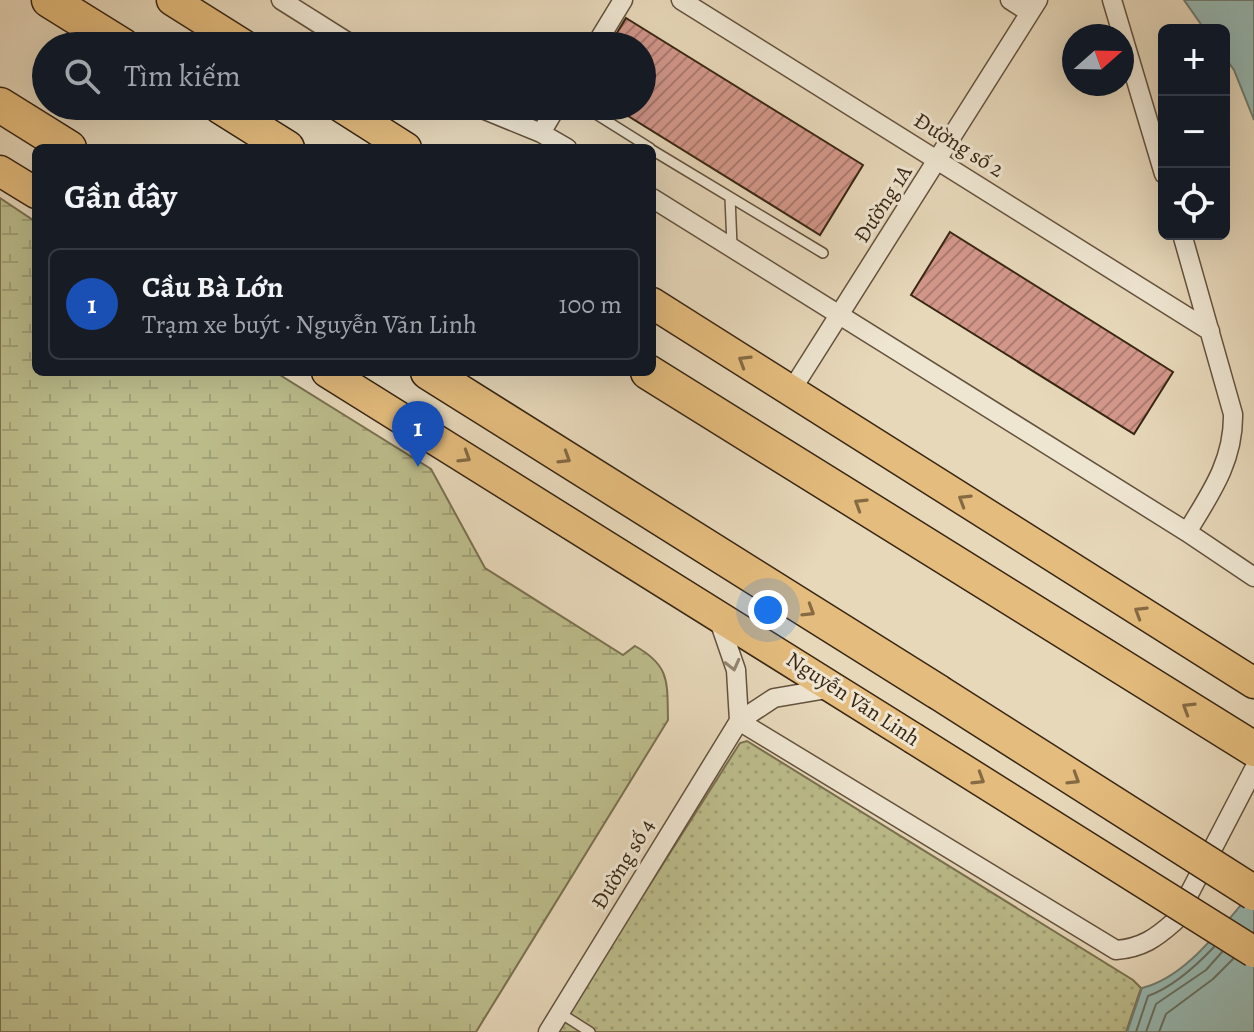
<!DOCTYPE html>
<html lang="vi">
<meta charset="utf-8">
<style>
:root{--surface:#171b24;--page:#20242c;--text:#f1f3f6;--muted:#9ea1a6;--line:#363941;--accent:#d93025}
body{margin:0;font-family:Alegreya,serif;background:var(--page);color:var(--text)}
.controls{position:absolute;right:24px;top:24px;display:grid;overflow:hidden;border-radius:12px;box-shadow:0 8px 32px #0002}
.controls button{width:72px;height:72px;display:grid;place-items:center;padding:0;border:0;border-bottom:2px solid var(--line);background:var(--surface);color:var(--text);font:40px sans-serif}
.compass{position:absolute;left:1062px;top:24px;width:72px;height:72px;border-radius:50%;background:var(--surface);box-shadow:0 8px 32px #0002;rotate:70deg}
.you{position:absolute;left:768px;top:610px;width:28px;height:28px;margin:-20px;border:6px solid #fff;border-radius:50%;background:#1a73e8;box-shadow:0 0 0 12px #1a73e833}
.badge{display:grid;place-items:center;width:52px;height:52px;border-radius:50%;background:var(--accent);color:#fff;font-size:26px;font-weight:700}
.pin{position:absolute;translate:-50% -66px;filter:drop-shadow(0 2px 4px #0008)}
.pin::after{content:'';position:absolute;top:42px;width:28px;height:24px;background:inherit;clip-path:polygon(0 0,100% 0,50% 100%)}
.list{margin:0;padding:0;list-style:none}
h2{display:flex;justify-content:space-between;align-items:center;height:104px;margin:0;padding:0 32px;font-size:34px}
h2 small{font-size:26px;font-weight:400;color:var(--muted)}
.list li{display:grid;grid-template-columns:52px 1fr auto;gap:24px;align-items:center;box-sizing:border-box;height:112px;margin:0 16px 16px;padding:0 16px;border:2px solid var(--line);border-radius:12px}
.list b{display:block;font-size:30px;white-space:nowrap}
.list p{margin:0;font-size:26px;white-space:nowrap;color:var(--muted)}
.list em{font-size:26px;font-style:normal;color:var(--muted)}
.icon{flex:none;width:44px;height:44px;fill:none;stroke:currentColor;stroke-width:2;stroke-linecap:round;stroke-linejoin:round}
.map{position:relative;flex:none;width:1254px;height:1032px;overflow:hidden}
.search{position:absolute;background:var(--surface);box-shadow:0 8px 32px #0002;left:32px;top:32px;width:624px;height:88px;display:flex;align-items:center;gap:20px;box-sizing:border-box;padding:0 28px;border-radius:44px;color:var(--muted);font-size:30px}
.panel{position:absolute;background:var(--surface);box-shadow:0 8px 32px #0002;left:32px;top:144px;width:624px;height:232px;border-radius:12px}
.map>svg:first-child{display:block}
.grass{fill:url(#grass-dots);stroke:#7a714f;stroke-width:2}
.wetland{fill:url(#wetland-marsh);stroke:#7a714f;stroke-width:2}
.water{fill:#97b9b2;stroke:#717e72;stroke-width:2}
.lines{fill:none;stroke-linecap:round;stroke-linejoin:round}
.shore{stroke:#687062;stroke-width:2}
.building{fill:url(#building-hatch);stroke:#392613;stroke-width:2}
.lane-casing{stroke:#64523d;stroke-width:12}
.street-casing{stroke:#64523d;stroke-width:21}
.primary-casing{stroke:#392613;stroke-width:33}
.highway-casing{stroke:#392613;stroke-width:37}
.lane{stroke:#efe6d2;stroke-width:9}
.street{stroke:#efe6d2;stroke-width:18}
.primary{stroke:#e4bc7d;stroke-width:30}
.highway{stroke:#e4bc7d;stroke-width:34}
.primary-bridge-casing{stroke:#392613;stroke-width:33;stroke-linecap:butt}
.highway-bridge-casing{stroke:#392613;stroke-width:37;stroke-linecap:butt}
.primary-bridge{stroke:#e4bc7d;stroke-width:30}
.highway-bridge{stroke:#e4bc7d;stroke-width:34}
.oneway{stroke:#866a43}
.oneway2{stroke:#948672}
.labels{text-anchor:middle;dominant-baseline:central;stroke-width:6;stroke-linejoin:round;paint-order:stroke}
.street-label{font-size:22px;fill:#392613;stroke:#efe6d2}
</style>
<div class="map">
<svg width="1254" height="1032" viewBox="0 0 1254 1032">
<defs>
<pattern id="grass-dots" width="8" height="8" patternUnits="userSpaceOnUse" patternTransform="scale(2)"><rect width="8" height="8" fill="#bcbc8b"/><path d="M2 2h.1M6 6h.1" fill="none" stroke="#a2a177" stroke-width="1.8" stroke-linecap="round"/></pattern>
<pattern id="wetland-marsh" width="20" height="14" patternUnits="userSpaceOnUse" patternTransform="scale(2)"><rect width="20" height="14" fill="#bcbc8b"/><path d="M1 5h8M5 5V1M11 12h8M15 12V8" fill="none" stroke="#a2a177"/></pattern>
<pattern id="building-hatch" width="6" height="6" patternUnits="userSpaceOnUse" patternTransform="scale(2)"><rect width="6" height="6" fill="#d3978a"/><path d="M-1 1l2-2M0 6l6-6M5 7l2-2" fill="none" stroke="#ac7b70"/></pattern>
</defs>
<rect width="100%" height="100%" fill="#e7d8ba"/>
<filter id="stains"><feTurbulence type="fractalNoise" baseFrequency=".0025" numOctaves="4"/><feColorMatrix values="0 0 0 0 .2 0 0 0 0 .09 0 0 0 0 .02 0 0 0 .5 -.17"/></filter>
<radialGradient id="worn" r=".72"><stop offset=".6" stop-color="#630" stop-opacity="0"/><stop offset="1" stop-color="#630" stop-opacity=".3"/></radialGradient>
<path class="grass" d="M747,741L1133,980L1141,988L1126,1032H556L740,743Z"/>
<path class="wetland" d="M0,198L36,222V372H275L431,469L485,568L623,655L635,646C671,666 667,683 668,720L476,1032H0Z"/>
<path class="water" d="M1184,0H1254V120L1234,70L1224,56V30H1205Z
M1254,890V1032H1127L1142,988C1188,977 1223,924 1254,890Z"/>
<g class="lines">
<path class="shore" d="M1136,1032L1148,996C1173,987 1196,966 1214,947
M1146,1032L1156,1004L1206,970L1222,952
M1159,1032L1166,1014L1213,979L1233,959"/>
</g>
<path class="building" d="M626,18L863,165L820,235L612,106H642V46H609Z
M950,232L1173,372L1134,434L911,295Z"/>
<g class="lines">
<g class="lane-casing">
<path id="lane" d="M583,106L650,148
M652,150L823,253
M730,197L732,246
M560,1013L590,1032"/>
</g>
<g class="street-casing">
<path id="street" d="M281,0L354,46
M681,0L1210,331
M1010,0L1029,12
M1112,0L1164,174
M595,46L623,0
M475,106L541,133L567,148
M541,133L557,106
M652,198L1187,532L1254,577
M1182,234L1233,414C1234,460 1211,493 1187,532
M791,391L1038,0
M717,615L736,670L739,721
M739,721L1116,950C1142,948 1156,938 1175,921L1254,769
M548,1032L739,721L774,698L833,688"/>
</g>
<g class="primary-casing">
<path id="primary" d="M172,0L245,46
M340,106L406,148
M0,171L36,193
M652,303L1254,683
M327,372L913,738"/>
</g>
<g class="highway-casing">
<path id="highway" d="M49,0L123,46
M0,105L69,148
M220,106L287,148
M428,372L938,692
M648,372L1254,749"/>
</g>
<use href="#lane" class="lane"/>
<use href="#street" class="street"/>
<use href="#primary" class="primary"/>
<use href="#highway" class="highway"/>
<g class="primary-bridge-casing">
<path id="primary-bridge" d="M913,738L1254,952"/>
</g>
<g class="highway-bridge-casing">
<path id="highway-bridge" d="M938,692L1254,893"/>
</g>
<use href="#primary-bridge" class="primary-bridge"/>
<use href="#highway-bridge" class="highway-bridge"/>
</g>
<defs><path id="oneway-chevron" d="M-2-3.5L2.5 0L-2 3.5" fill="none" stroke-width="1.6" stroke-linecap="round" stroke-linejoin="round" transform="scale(2)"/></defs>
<g class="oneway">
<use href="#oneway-chevron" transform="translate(744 361) rotate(-148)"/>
<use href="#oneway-chevron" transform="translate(465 457) rotate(32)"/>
<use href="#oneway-chevron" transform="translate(565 458) rotate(32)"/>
<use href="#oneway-chevron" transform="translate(964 500) rotate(-148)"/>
<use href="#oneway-chevron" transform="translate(860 504) rotate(-148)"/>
<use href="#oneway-chevron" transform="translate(809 611) rotate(32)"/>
<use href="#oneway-chevron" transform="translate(1140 612) rotate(-148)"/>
<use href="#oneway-chevron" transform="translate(1188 708) rotate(-148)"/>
<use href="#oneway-chevron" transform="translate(979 779) rotate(32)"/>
<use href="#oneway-chevron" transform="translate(1074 779) rotate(32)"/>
</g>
<use class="oneway2" href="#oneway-chevron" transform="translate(733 665) rotate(76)"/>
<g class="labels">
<g class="street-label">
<text transform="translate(959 145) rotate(32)">Đường số 2</text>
<text transform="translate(883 204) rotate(-57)">Đường 1A</text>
<text transform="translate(853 699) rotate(33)">Nguyễn Văn Linh</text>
<text transform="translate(623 864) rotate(-59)">Đường số 4</text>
</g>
</g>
<rect width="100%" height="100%" filter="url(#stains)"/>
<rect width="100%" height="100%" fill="url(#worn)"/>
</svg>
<div class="controls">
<button>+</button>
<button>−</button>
<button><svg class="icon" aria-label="locate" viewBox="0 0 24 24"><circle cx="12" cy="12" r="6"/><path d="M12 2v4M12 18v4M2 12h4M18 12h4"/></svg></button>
</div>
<svg class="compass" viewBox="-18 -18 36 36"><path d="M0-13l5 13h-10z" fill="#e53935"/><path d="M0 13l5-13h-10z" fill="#9ea1a6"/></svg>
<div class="you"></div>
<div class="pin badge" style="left:418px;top:467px;background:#1a4fb4">1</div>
<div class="search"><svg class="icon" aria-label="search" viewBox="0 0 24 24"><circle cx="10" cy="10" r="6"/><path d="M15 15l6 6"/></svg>Tìm kiếm</div>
<section class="panel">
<h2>Gần đây<small></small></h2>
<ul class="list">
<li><span class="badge" style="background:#1a4fb4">1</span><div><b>Cầu Bà Lớn</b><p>Trạm xe buýt · Nguyễn Văn Linh</p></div><em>100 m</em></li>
</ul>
</section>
</div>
